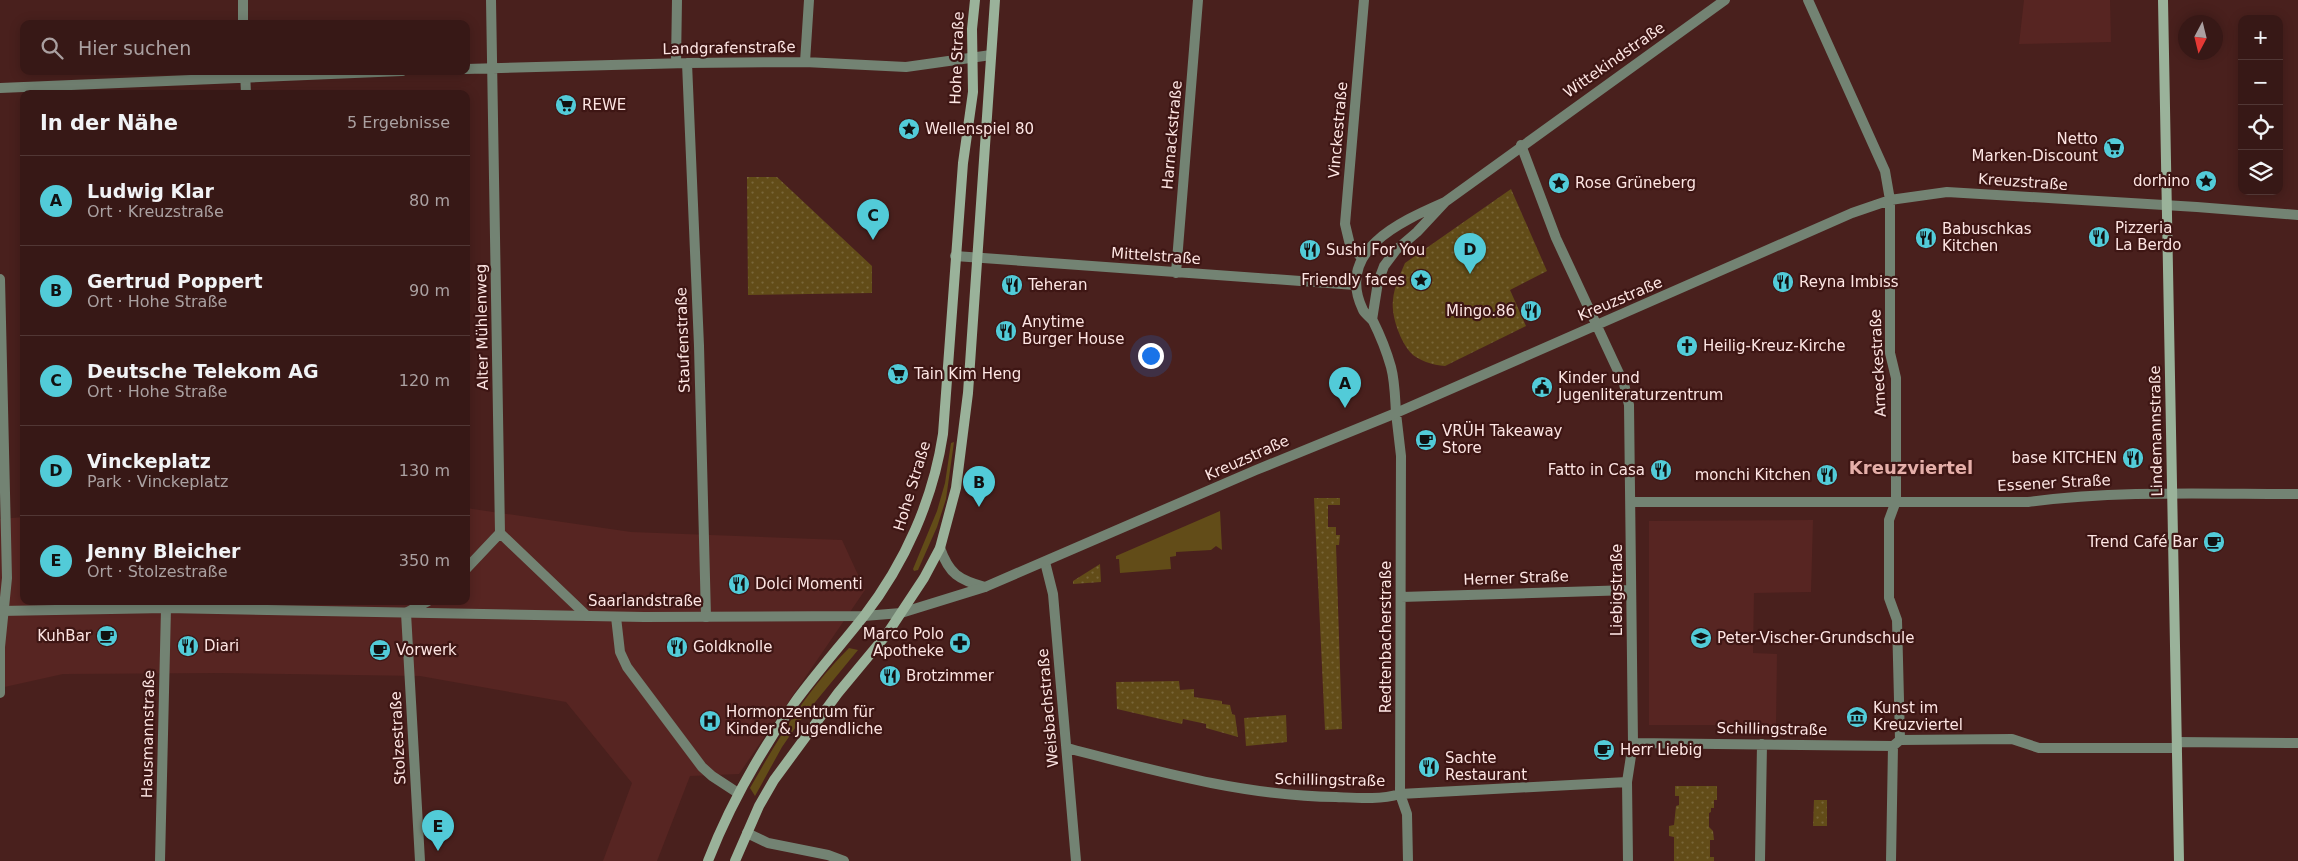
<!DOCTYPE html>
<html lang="de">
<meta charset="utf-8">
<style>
:root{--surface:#371816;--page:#422523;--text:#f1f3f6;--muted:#aaa0a1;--line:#513735;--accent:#52cbd8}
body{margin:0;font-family:"DejaVu Sans",sans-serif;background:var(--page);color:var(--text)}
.controls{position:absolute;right:15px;top:15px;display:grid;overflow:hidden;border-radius:10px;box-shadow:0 2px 12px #0003}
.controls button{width:45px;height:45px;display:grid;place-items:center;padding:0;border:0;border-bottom:1px solid var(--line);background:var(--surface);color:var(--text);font:25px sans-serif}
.compass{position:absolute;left:2178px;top:15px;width:45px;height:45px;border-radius:50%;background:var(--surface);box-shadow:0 2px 12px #0003;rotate:187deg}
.you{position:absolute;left:1150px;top:355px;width:18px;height:18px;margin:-12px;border:4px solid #fff;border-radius:50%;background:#1a73e8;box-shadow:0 0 0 8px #1a73e833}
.badge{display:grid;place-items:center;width:32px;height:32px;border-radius:50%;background:var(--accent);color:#111;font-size:16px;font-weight:700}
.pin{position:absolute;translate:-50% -41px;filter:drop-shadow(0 1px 2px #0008)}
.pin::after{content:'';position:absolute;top:26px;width:18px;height:15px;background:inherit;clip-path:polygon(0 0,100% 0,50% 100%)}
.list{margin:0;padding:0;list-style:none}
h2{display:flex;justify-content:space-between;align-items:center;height:65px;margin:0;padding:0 20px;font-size:21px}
h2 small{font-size:16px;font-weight:400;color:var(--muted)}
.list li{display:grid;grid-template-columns:32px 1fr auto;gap:15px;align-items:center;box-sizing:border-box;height:90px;padding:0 20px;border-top:1px solid var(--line)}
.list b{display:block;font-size:19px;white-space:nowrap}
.list p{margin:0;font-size:16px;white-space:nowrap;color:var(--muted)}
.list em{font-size:16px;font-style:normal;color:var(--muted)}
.icon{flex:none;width:28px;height:28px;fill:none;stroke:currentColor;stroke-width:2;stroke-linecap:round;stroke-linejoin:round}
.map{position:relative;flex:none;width:2298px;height:861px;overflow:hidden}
.search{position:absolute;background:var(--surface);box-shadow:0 2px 12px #0003;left:20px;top:20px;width:450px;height:55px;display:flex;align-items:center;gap:12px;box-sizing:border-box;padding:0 18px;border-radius:10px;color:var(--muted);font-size:19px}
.panel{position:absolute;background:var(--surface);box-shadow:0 2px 12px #0003;left:20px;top:90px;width:450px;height:515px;border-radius:10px}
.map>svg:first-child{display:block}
.built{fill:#572522}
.grass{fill:#624c18}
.park{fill:url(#park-dots)}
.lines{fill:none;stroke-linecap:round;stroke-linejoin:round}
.minor{stroke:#738373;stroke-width:10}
.tertiary{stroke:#738373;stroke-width:10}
.secondary{stroke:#9ab29a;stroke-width:10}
.labels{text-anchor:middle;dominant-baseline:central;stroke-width:4.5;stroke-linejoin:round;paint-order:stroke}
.street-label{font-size:15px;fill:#fde5e3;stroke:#3e1614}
.poi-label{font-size:15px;fill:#fde5e3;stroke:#3e1614;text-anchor:start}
.quarter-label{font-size:18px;font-weight:bold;fill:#e5afa9;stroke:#3e1614}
</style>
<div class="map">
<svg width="2298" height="861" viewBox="0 0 2298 861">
<defs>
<pattern id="park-dots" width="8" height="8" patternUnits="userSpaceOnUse" patternTransform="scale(1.25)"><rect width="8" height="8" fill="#624c18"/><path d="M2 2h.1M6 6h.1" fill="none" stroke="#796639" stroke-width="1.8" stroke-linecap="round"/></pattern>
</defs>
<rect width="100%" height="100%" fill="#49201d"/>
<path class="built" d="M2024,0H2110L2111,42L2019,44Z
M466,508L631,532L842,540L865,590L739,774L690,776L657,861H603L632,783L566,702L420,676L220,673L63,674L0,688V519L24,517V601H466Z
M1813,520L1811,592L1754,593L1753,653L1777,654L1776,725H1649V521Z"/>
<path class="grass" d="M954,442L946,499L937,527L918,570L914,571L913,569L937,511L945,483L951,443Z
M1220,511L1222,550L1216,546L1211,550L1176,552V556L1170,557L1171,569L1120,573L1119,559H1116V556Z
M849,648L858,650L802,718L782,747L755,796L750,788C778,739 808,688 849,648Z"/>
<path class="park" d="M747,177H777L872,266V293L748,295Z
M1511,189L1547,271L1510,290L1526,326L1445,366C1433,365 1418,361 1410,352C1400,340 1391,316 1393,300C1394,287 1400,275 1405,263Z
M1314,498H1340V505H1328V527H1336V535H1340L1339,545H1336L1342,729L1325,730Z
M1100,564L1101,582L1073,584V581Z
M1179,681L1180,690L1194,689V697L1222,701V704L1230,705L1232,714L1235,715L1238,737L1206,728V724L1183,719L1182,724L1117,709L1116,682Z
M1286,715L1287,742L1246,746L1244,718Z
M1675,786H1717V800H1714V808H1711V812L1709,813V827L1713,831L1714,840H1710V857H1714V861H1674V837L1669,836V826L1674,825L1676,806L1679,805V796H1675Z
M1814,800H1827V826H1813Z"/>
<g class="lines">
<path class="minor" d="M243,0V24
M491,0L500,533L587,616
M1808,0L1885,171L1890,200V353L1896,378V501L1889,520V598L1897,620L1900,740
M805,62L809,0
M676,63L677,0
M687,63L699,346L706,617
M466,69L687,63L805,62L906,67L991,55
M245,71L246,94
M0,88L402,71
M1521,145L1556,238L1624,384L1629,405L1633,743L1627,782L1628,861
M955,256L1355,285
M1362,258L1350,245L1345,224L1364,0
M1176,273L1198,0
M0,279L7,578L0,647V693
M1631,502H2028C2117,490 2208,494 2298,494
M940,548C949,574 959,580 985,587
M1045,562L1053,594L1076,861
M466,569L500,533
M1401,597L1631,590
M616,617L620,652L627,667L702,767L712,776L738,793
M2177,742L2298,743
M1633,743L1893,746L1900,740L2012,739L2039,748H2177
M1067,748C1156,771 1244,796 1336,797C1358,798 1379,800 1400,794L1627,782
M747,833L768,843L828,855L844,861
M160,861L166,608
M420,861L406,613L428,601
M1408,861L1407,814L1400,794L1401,456L1396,413L1852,213L1890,200L1947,192L2197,207L2298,215
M1760,861L1762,744
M1891,861L1893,746"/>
<path class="tertiary" d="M1372,320L1378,282L1384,266L1396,250L1417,232L1445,202L1725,0
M0,611L166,608L644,617L864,616L901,613L985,587L1256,470L1396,413C1395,398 1395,382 1391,367C1387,353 1380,335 1373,321C1370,317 1365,314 1363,310C1334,250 1402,221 1445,202"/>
<path class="secondary" d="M2163,0L2179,861
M708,861C730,804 760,752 795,702C817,672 841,645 864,616C905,563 933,500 943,434L963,163L973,92L972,29L975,0
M735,861L759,806L774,780L838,693L887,634L924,578L940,548L956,488L968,393L995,0"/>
</g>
<defs>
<g id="supermarket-disc" transform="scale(1.125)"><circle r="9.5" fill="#52cbd8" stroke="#3e1614"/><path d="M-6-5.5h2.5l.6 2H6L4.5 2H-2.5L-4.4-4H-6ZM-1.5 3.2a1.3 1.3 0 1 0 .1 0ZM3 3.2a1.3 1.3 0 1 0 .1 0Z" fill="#111"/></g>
<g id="sight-disc" transform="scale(1.125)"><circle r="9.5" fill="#52cbd8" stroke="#3e1614"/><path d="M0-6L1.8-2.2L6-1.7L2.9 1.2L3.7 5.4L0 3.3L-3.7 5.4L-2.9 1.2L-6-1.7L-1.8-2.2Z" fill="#111"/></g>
<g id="restaurant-disc" transform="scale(1.125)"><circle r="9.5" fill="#52cbd8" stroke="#3e1614"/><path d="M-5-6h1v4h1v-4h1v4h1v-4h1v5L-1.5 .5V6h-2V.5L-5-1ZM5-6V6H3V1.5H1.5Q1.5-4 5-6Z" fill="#111"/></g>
<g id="church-disc" transform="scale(1.125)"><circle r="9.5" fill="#52cbd8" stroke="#3e1614"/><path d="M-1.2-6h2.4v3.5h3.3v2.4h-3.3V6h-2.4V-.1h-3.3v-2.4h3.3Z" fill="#111"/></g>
<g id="civic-disc" transform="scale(1.125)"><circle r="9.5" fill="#52cbd8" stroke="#3e1614"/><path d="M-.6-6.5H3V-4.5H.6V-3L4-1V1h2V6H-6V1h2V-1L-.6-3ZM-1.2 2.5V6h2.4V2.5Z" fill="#111"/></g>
<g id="cafe-disc" transform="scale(1.125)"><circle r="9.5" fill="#52cbd8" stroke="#3e1614"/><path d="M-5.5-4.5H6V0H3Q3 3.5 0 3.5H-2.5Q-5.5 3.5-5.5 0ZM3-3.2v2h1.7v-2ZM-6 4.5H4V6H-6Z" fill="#111"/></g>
<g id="school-disc" transform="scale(1.125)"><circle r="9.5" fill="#52cbd8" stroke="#3e1614"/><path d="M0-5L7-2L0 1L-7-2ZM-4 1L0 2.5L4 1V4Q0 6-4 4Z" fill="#111"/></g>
<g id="pharmacy-disc" transform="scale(1.125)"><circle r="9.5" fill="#52cbd8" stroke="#3e1614"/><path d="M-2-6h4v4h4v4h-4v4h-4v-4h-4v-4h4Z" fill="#111"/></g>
<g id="museum-disc" transform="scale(1.125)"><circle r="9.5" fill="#52cbd8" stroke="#3e1614"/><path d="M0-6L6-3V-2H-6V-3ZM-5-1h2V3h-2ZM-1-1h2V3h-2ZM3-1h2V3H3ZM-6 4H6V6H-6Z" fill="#111"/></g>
<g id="hospital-disc" transform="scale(1.125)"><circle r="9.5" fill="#52cbd8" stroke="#3e1614"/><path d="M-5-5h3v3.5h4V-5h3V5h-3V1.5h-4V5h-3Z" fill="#111"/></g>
</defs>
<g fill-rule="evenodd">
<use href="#supermarket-disc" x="566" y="105"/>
<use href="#sight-disc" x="909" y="129"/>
<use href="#supermarket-disc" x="2114" y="148"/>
<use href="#sight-disc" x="2206" y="181"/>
<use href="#sight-disc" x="1559" y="183"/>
<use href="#restaurant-disc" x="2099" y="237"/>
<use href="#restaurant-disc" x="1926" y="238"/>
<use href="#restaurant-disc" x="1310" y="250"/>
<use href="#sight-disc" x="1421" y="280"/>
<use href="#restaurant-disc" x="1783" y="282"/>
<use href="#restaurant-disc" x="1012" y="285"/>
<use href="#restaurant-disc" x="1531" y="311"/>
<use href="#restaurant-disc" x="1006" y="331"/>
<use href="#church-disc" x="1687" y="346"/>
<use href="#supermarket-disc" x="898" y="374"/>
<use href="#civic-disc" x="1542" y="387"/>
<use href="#cafe-disc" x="1426" y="440"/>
<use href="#restaurant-disc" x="2133" y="458"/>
<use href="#restaurant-disc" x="1661" y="470"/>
<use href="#restaurant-disc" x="1827" y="475"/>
<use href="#cafe-disc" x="2214" y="542"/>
<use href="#restaurant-disc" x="739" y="584"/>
<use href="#cafe-disc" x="107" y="636"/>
<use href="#school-disc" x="1701" y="638"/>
<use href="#pharmacy-disc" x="960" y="643"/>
<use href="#restaurant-disc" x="188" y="646"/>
<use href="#restaurant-disc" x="677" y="647"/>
<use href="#cafe-disc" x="380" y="650"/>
<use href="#restaurant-disc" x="890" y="676"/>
<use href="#museum-disc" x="1857" y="717"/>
<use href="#hospital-disc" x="710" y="721"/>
<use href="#cafe-disc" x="1604" y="750"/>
<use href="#restaurant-disc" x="1429" y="767"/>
</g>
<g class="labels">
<g class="street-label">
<text transform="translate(729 48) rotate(-1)">Landgrafenstraße</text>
<text transform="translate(957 58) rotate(-88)">Hohe Straße</text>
<text transform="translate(1614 60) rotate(-35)">Wittekindstraße</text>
<text transform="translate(1338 130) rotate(-85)">Vinckestraße</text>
<text transform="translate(1172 135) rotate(-85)">Harnackstraße</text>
<text transform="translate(2023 182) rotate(4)">Kreuzstraße</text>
<text transform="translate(1156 256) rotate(4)">Mittelstraße</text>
<text transform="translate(1620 299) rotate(-23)">Kreuzstraße</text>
<text transform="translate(482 327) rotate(-91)">Alter Mühlenweg</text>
<text transform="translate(683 340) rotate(-92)">Staufenstraße</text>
<text transform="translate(1878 363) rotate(-93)">Arneckestraße</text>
<text transform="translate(2156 431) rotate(-91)">Lindemannstraße</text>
<text transform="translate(1247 458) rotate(-24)">Kreuzstraße</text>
<text transform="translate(2054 483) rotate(-3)">Essener Straße</text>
<text transform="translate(912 486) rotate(-73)">Hohe Straße</text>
<text transform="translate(1516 578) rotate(-2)">Herner Straße</text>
<text transform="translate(1617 590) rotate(-90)">Liebigstraße</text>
<text x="645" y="601">Saarlandstraße</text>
<text transform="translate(1386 637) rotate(-90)">Redtenbacherstraße</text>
<text transform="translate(1048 708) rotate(-95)">Weisbachstraße</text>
<text transform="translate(1772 729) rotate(1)">Schillingstraße</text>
<text transform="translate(148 734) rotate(-89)">Hausmannstraße</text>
<text transform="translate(398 738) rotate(-93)">Stolzestraße</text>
<text transform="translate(1330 780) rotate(1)">Schillingstraße</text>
</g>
<g class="poi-label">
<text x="582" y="105">REWE</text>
<text x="925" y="129">Wellenspiel 80</text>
<text x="2098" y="139" text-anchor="end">Netto<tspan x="2098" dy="17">Marken-Discount</tspan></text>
<text x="2190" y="181" text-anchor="end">dorhino</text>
<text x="1575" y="183">Rose Grüneberg</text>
<text x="2115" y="228">Pizzeria<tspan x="2115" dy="17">La Berdo</tspan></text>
<text x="1942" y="229">Babuschkas<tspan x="1942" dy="17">Kitchen</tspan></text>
<text x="1326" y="250">Sushi For You</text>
<text x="1405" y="280" text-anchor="end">Friendly faces</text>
<text x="1799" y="282">Reyna Imbiss</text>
<text x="1028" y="285">Teheran</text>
<text x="1515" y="311" text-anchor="end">Mingo.86</text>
<text x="1022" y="322">Anytime<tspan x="1022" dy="17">Burger House</tspan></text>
<text x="1703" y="346">Heilig-Kreuz-Kirche</text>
<text x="914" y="374">Tain Kim Heng</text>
<text x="1558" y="378">Kinder und<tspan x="1558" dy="17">Jugenliteraturzentrum</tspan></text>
<text x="1442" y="431">VRÜH Takeaway<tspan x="1442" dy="17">Store</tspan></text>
<text x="2117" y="458" text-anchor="end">base KITCHEN</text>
<text x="1645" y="470" text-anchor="end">Fatto in Casa</text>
<text x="1811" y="475" text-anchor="end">monchi Kitchen</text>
<text x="2198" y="542" text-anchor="end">Trend Café Bar</text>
<text x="755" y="584">Dolci Momenti</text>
<text x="944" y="634" text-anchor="end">Marco Polo<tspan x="944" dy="17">Apotheke</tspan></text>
<text x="91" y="636" text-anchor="end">KuhBar</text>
<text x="1717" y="638">Peter-Vischer-Grundschule</text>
<text x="204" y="646">Diari</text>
<text x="693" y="647">Goldknolle</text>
<text x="396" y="650">Vorwerk</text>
<text x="906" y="676">Brotzimmer</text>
<text x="1873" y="708">Kunst im<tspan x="1873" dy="17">Kreuzviertel</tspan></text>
<text x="726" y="712">Hormonzentrum für<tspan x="726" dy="17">Kinder &amp; Jugendliche</tspan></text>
<text x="1620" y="750">Herr Liebig</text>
<text x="1445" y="758">Sachte<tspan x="1445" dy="17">Restaurant</tspan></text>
</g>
<g class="quarter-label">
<text x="1911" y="467">Kreuzviertel</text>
</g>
</g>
</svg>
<div class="controls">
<button>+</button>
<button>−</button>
<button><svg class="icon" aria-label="locate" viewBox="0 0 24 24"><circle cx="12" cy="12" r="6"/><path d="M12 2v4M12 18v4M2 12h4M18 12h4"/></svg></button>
<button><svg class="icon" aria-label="layers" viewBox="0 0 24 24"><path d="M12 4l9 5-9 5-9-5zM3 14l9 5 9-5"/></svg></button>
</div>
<svg class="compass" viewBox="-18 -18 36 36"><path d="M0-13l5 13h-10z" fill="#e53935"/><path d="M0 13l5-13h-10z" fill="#aaa0a1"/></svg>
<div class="you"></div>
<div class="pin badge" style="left:1345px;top:408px">A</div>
<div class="pin badge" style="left:979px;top:507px">B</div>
<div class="pin badge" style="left:873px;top:240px">C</div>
<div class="pin badge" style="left:1470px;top:274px">D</div>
<div class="pin badge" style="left:438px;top:851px">E</div>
<div class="search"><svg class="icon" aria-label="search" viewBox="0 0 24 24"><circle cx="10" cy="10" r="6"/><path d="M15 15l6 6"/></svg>Hier suchen</div>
<section class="panel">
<h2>In der Nähe<small>5 Ergebnisse</small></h2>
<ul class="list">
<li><span class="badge">A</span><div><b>Ludwig Klar</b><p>Ort · Kreuzstraße</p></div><em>80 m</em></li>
<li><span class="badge">B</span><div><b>Gertrud Poppert</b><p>Ort · Hohe Straße</p></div><em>90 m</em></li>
<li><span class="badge">C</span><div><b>Deutsche Telekom AG</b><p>Ort · Hohe Straße</p></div><em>120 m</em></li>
<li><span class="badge">D</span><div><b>Vinckeplatz</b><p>Park · Vinckeplatz</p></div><em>130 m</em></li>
<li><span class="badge">E</span><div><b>Jenny Bleicher</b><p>Ort · Stolzestraße</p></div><em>350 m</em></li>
</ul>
</section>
</div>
